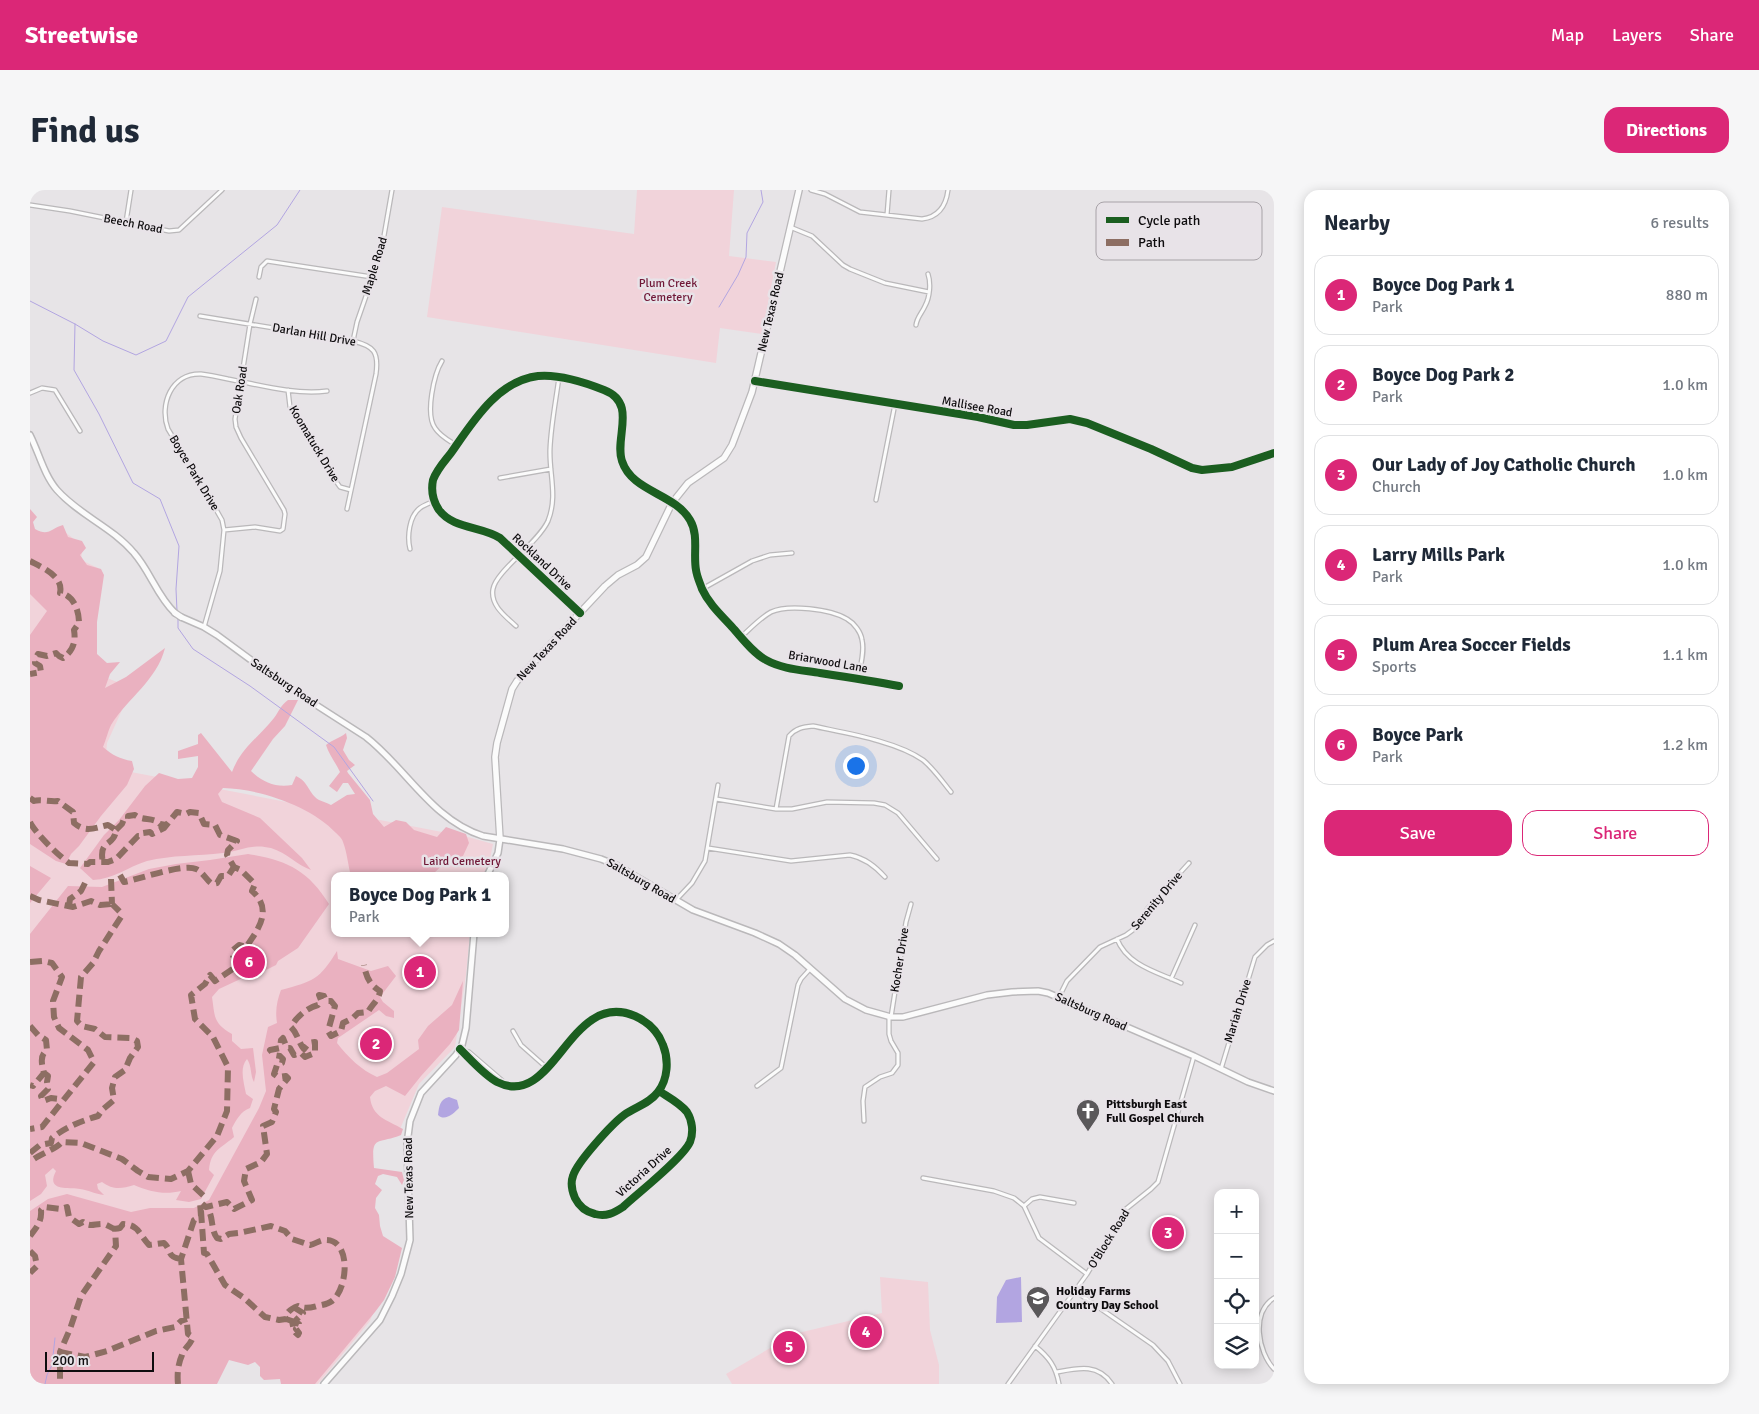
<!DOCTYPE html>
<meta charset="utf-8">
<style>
:root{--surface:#fff;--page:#f6f6f7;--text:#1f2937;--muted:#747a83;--line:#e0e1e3;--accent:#db2777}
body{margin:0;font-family:Signika,sans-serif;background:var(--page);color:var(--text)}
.controls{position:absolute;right:15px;bottom:15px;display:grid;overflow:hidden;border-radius:10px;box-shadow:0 2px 12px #0003}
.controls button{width:45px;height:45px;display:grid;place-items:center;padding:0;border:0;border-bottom:1px solid var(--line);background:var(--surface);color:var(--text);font:25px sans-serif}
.scale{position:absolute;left:15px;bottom:12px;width:109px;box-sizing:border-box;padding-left:5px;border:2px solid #0e0c0e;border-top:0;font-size:14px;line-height:18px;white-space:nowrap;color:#0e0c0e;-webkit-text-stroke:4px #e8e3e8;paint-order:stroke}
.you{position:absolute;left:825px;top:575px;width:18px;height:18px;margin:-12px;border:4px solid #fff;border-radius:50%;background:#1a73e8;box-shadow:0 0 0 8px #1a73e833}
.badge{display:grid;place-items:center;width:32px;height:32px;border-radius:50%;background:var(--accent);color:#fff;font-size:16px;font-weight:700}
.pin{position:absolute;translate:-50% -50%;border:2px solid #fff;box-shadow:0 1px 5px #0006}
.popup{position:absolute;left:301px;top:682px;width:178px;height:65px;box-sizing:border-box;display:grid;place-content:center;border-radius:10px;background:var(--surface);filter:drop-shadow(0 1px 4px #0005);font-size:16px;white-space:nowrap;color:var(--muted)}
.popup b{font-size:19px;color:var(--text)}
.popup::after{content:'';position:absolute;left:50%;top:100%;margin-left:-10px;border:10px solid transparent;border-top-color:var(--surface)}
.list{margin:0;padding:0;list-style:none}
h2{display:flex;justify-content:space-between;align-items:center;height:65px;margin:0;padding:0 20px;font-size:21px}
h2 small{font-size:16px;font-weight:400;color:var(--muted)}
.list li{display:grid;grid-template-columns:32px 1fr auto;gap:15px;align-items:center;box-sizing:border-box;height:80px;margin:0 10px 10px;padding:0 10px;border:1px solid var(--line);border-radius:15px}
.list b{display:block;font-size:19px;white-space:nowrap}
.list p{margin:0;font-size:16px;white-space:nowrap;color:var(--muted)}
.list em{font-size:16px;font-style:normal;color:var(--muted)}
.actions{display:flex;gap:10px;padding:15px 20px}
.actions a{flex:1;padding:11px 0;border:1px solid var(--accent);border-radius:15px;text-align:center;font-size:18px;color:var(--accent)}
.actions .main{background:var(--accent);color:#fff}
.icon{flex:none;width:28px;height:28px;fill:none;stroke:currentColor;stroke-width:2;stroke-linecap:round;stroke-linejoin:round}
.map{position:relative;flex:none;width:1244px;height:1194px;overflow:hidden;border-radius:15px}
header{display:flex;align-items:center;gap:30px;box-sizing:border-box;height:70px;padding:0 25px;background:var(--accent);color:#fff}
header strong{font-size:24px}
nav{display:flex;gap:28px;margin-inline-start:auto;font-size:18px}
.intro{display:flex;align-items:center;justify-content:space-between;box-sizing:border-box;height:120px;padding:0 30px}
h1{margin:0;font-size:35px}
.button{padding:12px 22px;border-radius:15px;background:var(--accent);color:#fff;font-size:18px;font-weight:700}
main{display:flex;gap:30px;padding:0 30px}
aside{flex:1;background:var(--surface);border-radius:15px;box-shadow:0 2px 12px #0003}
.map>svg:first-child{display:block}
.green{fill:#f1d3da}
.forest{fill:#eab1c0}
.water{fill:#b2a5e1}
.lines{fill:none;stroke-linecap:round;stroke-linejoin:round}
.stream{stroke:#b2a5e1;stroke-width:1}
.minor-casing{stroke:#bab8ba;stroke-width:5.5}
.secondary-casing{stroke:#bab8ba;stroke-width:8}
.primary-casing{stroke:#bab8ba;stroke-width:8}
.minor{stroke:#fbfbfb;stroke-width:3}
.secondary{stroke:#fbfbfb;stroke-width:5}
.primary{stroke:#fbfbfb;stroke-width:5.5}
.quiet{stroke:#8d6e63;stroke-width:6;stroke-dasharray:12 6;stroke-linecap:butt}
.cycleway-casing{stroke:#e8e3e8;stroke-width:11}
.cycleway{stroke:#1b5e20;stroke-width:8}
.labels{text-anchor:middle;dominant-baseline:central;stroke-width:5;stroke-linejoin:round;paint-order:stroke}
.street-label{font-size:12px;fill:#0e0c0e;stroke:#e8e3e8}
.park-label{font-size:12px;fill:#701837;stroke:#e8e3e8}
.poi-label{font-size:12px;font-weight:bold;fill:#0e0c0e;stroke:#e8e3e8;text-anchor:start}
.key{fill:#e8e3e8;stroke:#a7a2a7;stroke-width:1}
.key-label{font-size:14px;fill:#0e0c0e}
</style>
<header>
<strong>Streetwise</strong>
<nav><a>Map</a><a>Layers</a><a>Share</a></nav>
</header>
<div class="intro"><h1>Find us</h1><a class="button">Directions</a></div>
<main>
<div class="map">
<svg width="1244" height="1194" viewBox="0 0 1244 1194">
<rect width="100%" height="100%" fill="#e7e4e7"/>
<path class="green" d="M607,0H704L699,66L746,72L732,144L690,138L686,173L397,127L412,17L604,44Z
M31,339L53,356L51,370L68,378L57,480L102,498L77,553L75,577L438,647L463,654L459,674L453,686H305V743H440L436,785L425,857L389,894L368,944L336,949L345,1045L367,1063L340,1131L288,1194H272L223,1143L0,1194V344L19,357Z
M850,1087L898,1092L900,1140L909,1175V1194H702L696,1184L764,1144L852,1123Z"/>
<path class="forest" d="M0,319L7,327L3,332L5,339C19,347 21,338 33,335L38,347L52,351L56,358L50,365L57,375L71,379L74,385L67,432V464L77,473L90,472L80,484L75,498L96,487L135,458C127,490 98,508 81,535C78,541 76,550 73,557C82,565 90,569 102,571L104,579L97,595L71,626L49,656L41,664L36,674L26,671L0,654V445L17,421L0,404Z
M258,510H268L255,536L243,549L221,581C232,592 246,598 262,595L266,586C279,592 278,603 289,610C293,612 298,613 301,615L317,605L325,604L318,593H313L307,602L299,596L310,582C306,573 299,565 296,555C303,549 309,549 316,543L317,548L313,560L319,570L325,575L317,581L318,583L340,610L343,624L354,637L366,630L376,632L384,640L407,647L416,637L436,644L439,653L433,666L426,670L416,672L404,683L406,686H321C318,675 317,662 313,652C312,648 308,645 306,643C281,616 230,599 193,598L188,604L192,612L230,628L272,668L281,680C267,675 257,663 241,658C222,653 211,661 193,663C167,666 142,665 117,671C98,677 83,689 63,690L50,678L74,645L89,630L115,596L129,583L148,589L162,588L168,577V566L148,569V561L168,554V545L171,543L202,582C211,558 228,548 244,528C249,521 251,515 258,510Z
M218,664C256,670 278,680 299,714L268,758L248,771L246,775L230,783L219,785L189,799L182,807C185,827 183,833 202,844V851L211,859L223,858L226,882L224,892C220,885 222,876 217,869C209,878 214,893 216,904L223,909L220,918C211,921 206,930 202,938L204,947C190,959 181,960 179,980L184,985L171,1009L159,1012L146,1010L151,1001C135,1005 120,1002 104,995C91,999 83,1000 72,992L67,994L68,999L74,1005C65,1004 58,1000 50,999C39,997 15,1002 26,981L23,978L15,985L17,996L11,1004L0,1011V744L38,696L72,697L119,679L146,674L180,670Z
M0,676L21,688L0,713Z
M307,761L308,769L341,781L358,776L366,786L350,807L353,812L364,821V828L356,826L349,820L308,848L307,853C318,867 331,880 347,887L357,883L389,859L388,850L398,836L422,815L433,791L429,840L420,854L391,886L375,906L356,896L345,901L340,907C342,927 357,930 373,939L371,945C346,955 341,944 344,978L372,982L374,990L372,995L367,987L353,984L348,986L345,994L352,1000L346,1008L345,1018L349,1025L350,1036L353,1046L372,1058L365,1087L354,1110L345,1122L285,1194H251L250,1189L234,1190L230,1186V1177L225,1172L218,1175L199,1170L187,1194H0V1021L18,1009L37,1004L101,1022L120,1018H164L179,1010L229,918L236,901L232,865L238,837L247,833C245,820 247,811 251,800C284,791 289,790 307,761Z"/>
<path class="water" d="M419,907L427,910L429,918C424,923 415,932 408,925C409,916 410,909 419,907Z
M991,1087L992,1132L966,1133L967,1107L976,1090Z"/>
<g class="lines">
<path class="stream" d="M0,111L45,134L73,151L106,165L136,151L158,107L247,35L270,0
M689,117L708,85L716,67L717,43L733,12L731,0
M45,134L44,180L69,224L103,293L130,309L149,356L146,399L147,421
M148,428V438L163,459L220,496L304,557L343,611
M15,1194L17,1185L22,1175L25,1148"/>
<g class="minor-casing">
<path id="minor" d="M781,0L795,4L830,22L892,29C909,27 916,16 918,0
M0,15L40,21L139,41L149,40L192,0
M857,25L859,0
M96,32L101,0
M760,37L782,46L813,75L820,79L855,93L899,102
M229,87L231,77L237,71L342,87
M170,126L323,151C344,156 349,162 346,184L317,319
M886,135C887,127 892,123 895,116C900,107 901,93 898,84
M323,151L327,132L351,63L362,0
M412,171C404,184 395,224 405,238C410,246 418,250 426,255
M725,191L948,227L984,235H997L1040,229L1057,233L1121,259L1162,278L1172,280L1202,277L1244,263
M258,200L260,217L300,283L310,297L321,300
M0,203L12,198L25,200L50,241
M470,288L521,279
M846,310L865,214
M194,340L225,337L250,341L253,339L255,324L254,320L211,248L206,237L205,229L220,134L226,109
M380,359C377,347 379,326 390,318C394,315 400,313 404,311
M672,399L722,371L740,365L762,363
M550,423L470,348C451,336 423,339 409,320C403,311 401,300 403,290C407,279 414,272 421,263C442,233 467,191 508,186C530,184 554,192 574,200C608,213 584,248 592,271C602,302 644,303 660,330C669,345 663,364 666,380C667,387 670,393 672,399C679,414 691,425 702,437C712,448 723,463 736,470C752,479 772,480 790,483C816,487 842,491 869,496
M486,436C475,426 460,415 463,399C466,381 508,353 518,331C528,306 519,284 520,259C521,235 526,210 529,187
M174,437L190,381L194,340L192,330L180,309L138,239C129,215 141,183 171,184C180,185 189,187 198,189C230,195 264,205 297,201
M711,447C721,438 730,428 741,422C758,414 801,419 817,429C824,433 831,442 832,450C835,462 830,477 828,489
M686,609L746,619H762L797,612L844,613L855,615L868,623L907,669
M746,619L759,546C766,538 773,537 783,536C815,543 866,551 893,570C904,579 912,591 921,602
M678,658L761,671L820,665C835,668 845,676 855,687
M646,710L662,693L675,671L688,595
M1087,749C1097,775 1127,782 1151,793
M1141,789L1165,735
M1029,807L1037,791L1070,757L1096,745L1107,737L1118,718L1159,673
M861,827L876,732L881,714
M483,841L491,855L517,878
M430,859C441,870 454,885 467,892C525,921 539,798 605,826C618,832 628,841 633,855C639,870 638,889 628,902C619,914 605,917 594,925C582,934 547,972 543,986C540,994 542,1001 545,1008C549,1016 556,1022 565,1024C576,1027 584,1023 593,1017C608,1003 653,968 660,952C664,942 662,930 657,922C650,913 638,907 629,901
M431,860L439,862L475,893
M1191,879L1225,767L1237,755L1244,751
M727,896L751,878L768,795L771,789L780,779
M834,931L833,911L835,897L850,887L862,883L868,875V863L861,851L859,844V827
M893,988L964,1001L984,1008L994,1016L1009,1048L1057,1084
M994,1016L1002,1009L1010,1007L1044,1013
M1045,1101L1123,1155L1138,1171L1150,1194
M1244,1108C1221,1123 1228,1162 1244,1179
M1005,1156C1019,1167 1026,1177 1029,1194
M1027,1182C1048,1178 1068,1173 1082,1194
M978,1194L1057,1084L1096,1019L1121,999L1128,992L1164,866"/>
</g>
<g class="secondary-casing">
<path id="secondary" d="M0,245C9,263 14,285 27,300C49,325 82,337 104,363C120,381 127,406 145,423
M151,427L174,437L187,445L255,495L336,547C376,578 402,630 453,646L533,659L571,669L586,675L663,720L725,743L749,754L765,765L815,809L836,820L861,827H873L957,805L982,802L1008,801L1018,803L1164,866L1218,892L1244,901
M457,686L468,663L470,649
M294,1194L350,1130L362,1106L371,1084L380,1050L377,954L380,931L391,903L426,865L432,855L436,838L444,743"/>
</g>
<g class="primary-casing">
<path id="primary" d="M145,423L151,427
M470,649L465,567L467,553L482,499L487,491L504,472L575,396L588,385L607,375L616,367L642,313L658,293L694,268L702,255L722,202L769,0"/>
</g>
<use href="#minor" class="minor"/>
<use href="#secondary" class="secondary"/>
<use href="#primary" class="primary"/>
<path class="quiet" d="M0,371C11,377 34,386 30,403C44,405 49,421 49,433L44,440C46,452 43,461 33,468L29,466L26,463L17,466L8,464L5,469V473L10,476L11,482L0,484
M0,608L4,611C10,609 20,612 28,611L43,622L44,633C56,643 64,638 78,635L86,640C84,658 68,648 73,673
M0,632C5,643 29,666 39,673L58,674L60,672H78L86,669L108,646H111L113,643L120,642L122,644L134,638L147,622L156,624L160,622L169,623L174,634L185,635L190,645L207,651L198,660L197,665L204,677L211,680L225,694L222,701C243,719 229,739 216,757L209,755L203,760V766L208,770L207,776L185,791L180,785L175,794L161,805L165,829L183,847L198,877L197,921L187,946L158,981L141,989L118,987L108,981L92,969L51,953L32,952C25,960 9,964 0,972
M86,640L92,634L94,629H98V626L105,625C112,631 124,627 130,634L136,635
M90,685L94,692C110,689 154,673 166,679C173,682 176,690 182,694L187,693L191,686H198L204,677
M81,689L82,714
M0,706L9,710L43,717L61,711L70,715L82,714
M39,716L40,709L51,701L55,693
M0,772L13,771L22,773L32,787L23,811L24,827L29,838L58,860L64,872L12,937L0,939
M0,836L8,845L16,850L17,860C9,866 12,874 14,883L3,896L0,895
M14,883L18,886L17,892L18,899L11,906L13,911L21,908L30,909L32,911
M0,963L10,955L21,953L22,948C36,937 51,931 68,926L72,920L84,910L82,898L85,887L95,880L100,868L108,857L107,851L101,848L75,847L65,839L52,836L47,831L51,787L63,773L69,761L91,727L90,722L82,714
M158,981L161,994L175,1007
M171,1021L174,1063L177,1064L195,1095L214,1108L235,1127L249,1130L256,1129L255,1127C258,1121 262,1118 268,1116C275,1119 280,1118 287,1116C292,1115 298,1114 302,1111C318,1099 322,1049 295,1050C290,1050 285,1054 280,1055L262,1049L255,1041L241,1036L209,1043L199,1044L191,1049L187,1048C180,1039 184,1024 176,1017
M85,1039L90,1038L93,1034C109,1035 108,1043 119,1055L134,1053C142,1060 136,1067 151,1069
M0,1046C7,1037 12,1031 11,1020L14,1017L31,1019L37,1017L39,1027L49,1034L53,1032C61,1038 65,1033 74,1034C78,1035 81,1038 85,1039L86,1056L51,1106L40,1139L30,1162V1194
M0,1061L5,1066L7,1076L0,1083
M256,1129L262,1131L264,1141L268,1145L269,1143L266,1139L269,1137V1134L264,1132L273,1123L265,1118
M30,1162L55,1167L77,1161L126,1141L145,1137L151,1131L157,1129
M148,1194C147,1184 148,1174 152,1165C154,1158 160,1156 163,1147L158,1144L151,1069L164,1030L171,1026L170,1012L176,1017L197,1012L204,1019L222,1010L214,991L216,979L231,972L237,964L233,936L242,932L246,922L244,919L249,899L258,888L256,886L248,887L244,884L247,875L252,873L253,869L250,866L244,865L240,860L250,858L251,850L253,848L257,858H260L264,865L271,863L275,867L285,863V852L279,853L274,859C268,852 268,844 261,837C266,827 277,818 288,815L291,810L289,805L294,806L296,811H301L305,816L298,841L301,846L311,841L313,833L323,828L328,823L338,822C342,814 349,810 350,801C340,795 336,787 334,775"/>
<g class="cycleway-casing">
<path id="cycleway" d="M725,191L948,227L984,235H997L1040,229L1057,233L1121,259L1162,278L1172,280L1202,277L1244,263
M550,423L470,348C451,336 423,339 409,320C403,311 401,300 403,290C407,279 414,272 421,263C442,233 467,191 508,186C530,184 554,192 574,200C608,213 584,248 592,271C602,302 644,303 660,330C669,345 663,364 666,380C667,387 670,393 672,399C679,414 691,425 702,437C712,448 723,463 736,470C752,479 772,480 790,483C816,487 842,491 869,496
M430,859C441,870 454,885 467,892C525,921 539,798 605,826C618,832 628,841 633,855C639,870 638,889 628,902C619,914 605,917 594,925C582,934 547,972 543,986C540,994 542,1001 545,1008C549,1016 556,1022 565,1024C576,1027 584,1023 593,1017C608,1003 653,968 660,952C664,942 662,930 657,922C650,913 638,907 629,901"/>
</g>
<use href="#cycleway" class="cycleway"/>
</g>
<defs>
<g id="church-pin" transform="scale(1.25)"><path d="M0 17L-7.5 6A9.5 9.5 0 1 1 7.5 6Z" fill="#5a585a" stroke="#e8e3e8"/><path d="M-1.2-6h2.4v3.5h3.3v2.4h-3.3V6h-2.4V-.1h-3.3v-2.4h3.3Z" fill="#fff"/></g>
<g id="school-pin" transform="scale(1.25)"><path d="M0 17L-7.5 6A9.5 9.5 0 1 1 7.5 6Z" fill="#5a585a" stroke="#e8e3e8"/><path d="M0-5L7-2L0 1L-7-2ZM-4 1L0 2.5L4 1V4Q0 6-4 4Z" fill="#fff"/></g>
</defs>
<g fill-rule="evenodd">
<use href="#church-pin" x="1058" y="921"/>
<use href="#school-pin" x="1008" y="1108"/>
</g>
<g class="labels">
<g class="street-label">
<text transform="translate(103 34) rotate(11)">Beech Road</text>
<text transform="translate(345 76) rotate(-73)">Maple Road</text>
<text transform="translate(741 122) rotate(-77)">New Texas Road</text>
<text transform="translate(284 145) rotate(10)">Darlan Hill Drive</text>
<text transform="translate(210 200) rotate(-81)">Oak Road</text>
<text transform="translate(947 217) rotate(10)">Mallisee Road</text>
<text transform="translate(284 254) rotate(59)">Koomatuck Drive</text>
<text transform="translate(164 283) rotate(59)">Boyce Park Drive</text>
<text transform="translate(512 372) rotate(43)">Rockland Drive</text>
<text transform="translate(517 459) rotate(-47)">New Texas Road</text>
<text transform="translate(798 472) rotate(10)">Briarwood Lane</text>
<text transform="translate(254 493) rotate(34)">Saltsburg Road</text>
<text transform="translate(611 691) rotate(30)">Saltsburg Road</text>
<text transform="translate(1127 711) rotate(-50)">Serenity Drive</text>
<text transform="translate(870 770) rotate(-81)">Kocher Drive</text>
<text transform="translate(1208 821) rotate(-73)">Mariah Drive</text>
<text transform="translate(1061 822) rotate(24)">Saltsburg Road</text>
<text transform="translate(614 982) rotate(-42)">Victoria Drive</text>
<text transform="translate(379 988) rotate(-91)">New Texas Road</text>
<text transform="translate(1079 1049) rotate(-58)">O'Block Road</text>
</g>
<g class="park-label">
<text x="638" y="93">Plum Creek<tspan x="638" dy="14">Cemetery</tspan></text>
<text x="432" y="671">Laird Cemetery</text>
</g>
<g class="poi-label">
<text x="1076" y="914">Pittsburgh East<tspan x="1076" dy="14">Full Gospel Church</tspan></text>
<text x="1026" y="1101">Holiday Farms<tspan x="1026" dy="14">Country Day School</tspan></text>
</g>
</g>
<rect x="1066" y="12" width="166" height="58" rx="8" class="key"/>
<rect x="1076" y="27" width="23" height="6" fill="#1b5e20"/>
<rect x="1076" y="49" width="23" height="7" fill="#8d6e63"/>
<g class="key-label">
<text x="1108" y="35">Cycle path</text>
<text x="1108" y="57">Path</text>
</g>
</svg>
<div class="controls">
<button>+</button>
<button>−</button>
<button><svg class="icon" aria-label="locate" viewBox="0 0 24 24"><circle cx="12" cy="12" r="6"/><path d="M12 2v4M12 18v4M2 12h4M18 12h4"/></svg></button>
<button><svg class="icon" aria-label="layers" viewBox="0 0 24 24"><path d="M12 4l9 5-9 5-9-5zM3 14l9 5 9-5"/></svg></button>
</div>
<div class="scale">200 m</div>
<div class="you"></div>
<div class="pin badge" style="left:390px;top:782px">1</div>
<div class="popup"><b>Boyce Dog Park 1</b>Park</div>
<div class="pin badge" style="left:346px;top:854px">2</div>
<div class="pin badge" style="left:1138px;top:1043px">3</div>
<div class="pin badge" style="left:836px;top:1142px">4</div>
<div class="pin badge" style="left:759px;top:1157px">5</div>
<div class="pin badge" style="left:219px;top:772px">6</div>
</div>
<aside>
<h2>Nearby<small>6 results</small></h2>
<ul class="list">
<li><span class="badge">1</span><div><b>Boyce Dog Park 1</b><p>Park</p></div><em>880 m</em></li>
<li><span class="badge">2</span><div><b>Boyce Dog Park 2</b><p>Park</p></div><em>1.0 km</em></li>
<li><span class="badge">3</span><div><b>Our Lady of Joy Catholic Church</b><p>Church</p></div><em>1.0 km</em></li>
<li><span class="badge">4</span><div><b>Larry Mills Park</b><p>Park</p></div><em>1.0 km</em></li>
<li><span class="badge">5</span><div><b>Plum Area Soccer Fields</b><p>Sports</p></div><em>1.1 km</em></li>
<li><span class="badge">6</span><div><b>Boyce Park</b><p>Park</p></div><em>1.2 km</em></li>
</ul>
<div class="actions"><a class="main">Save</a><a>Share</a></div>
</aside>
</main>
